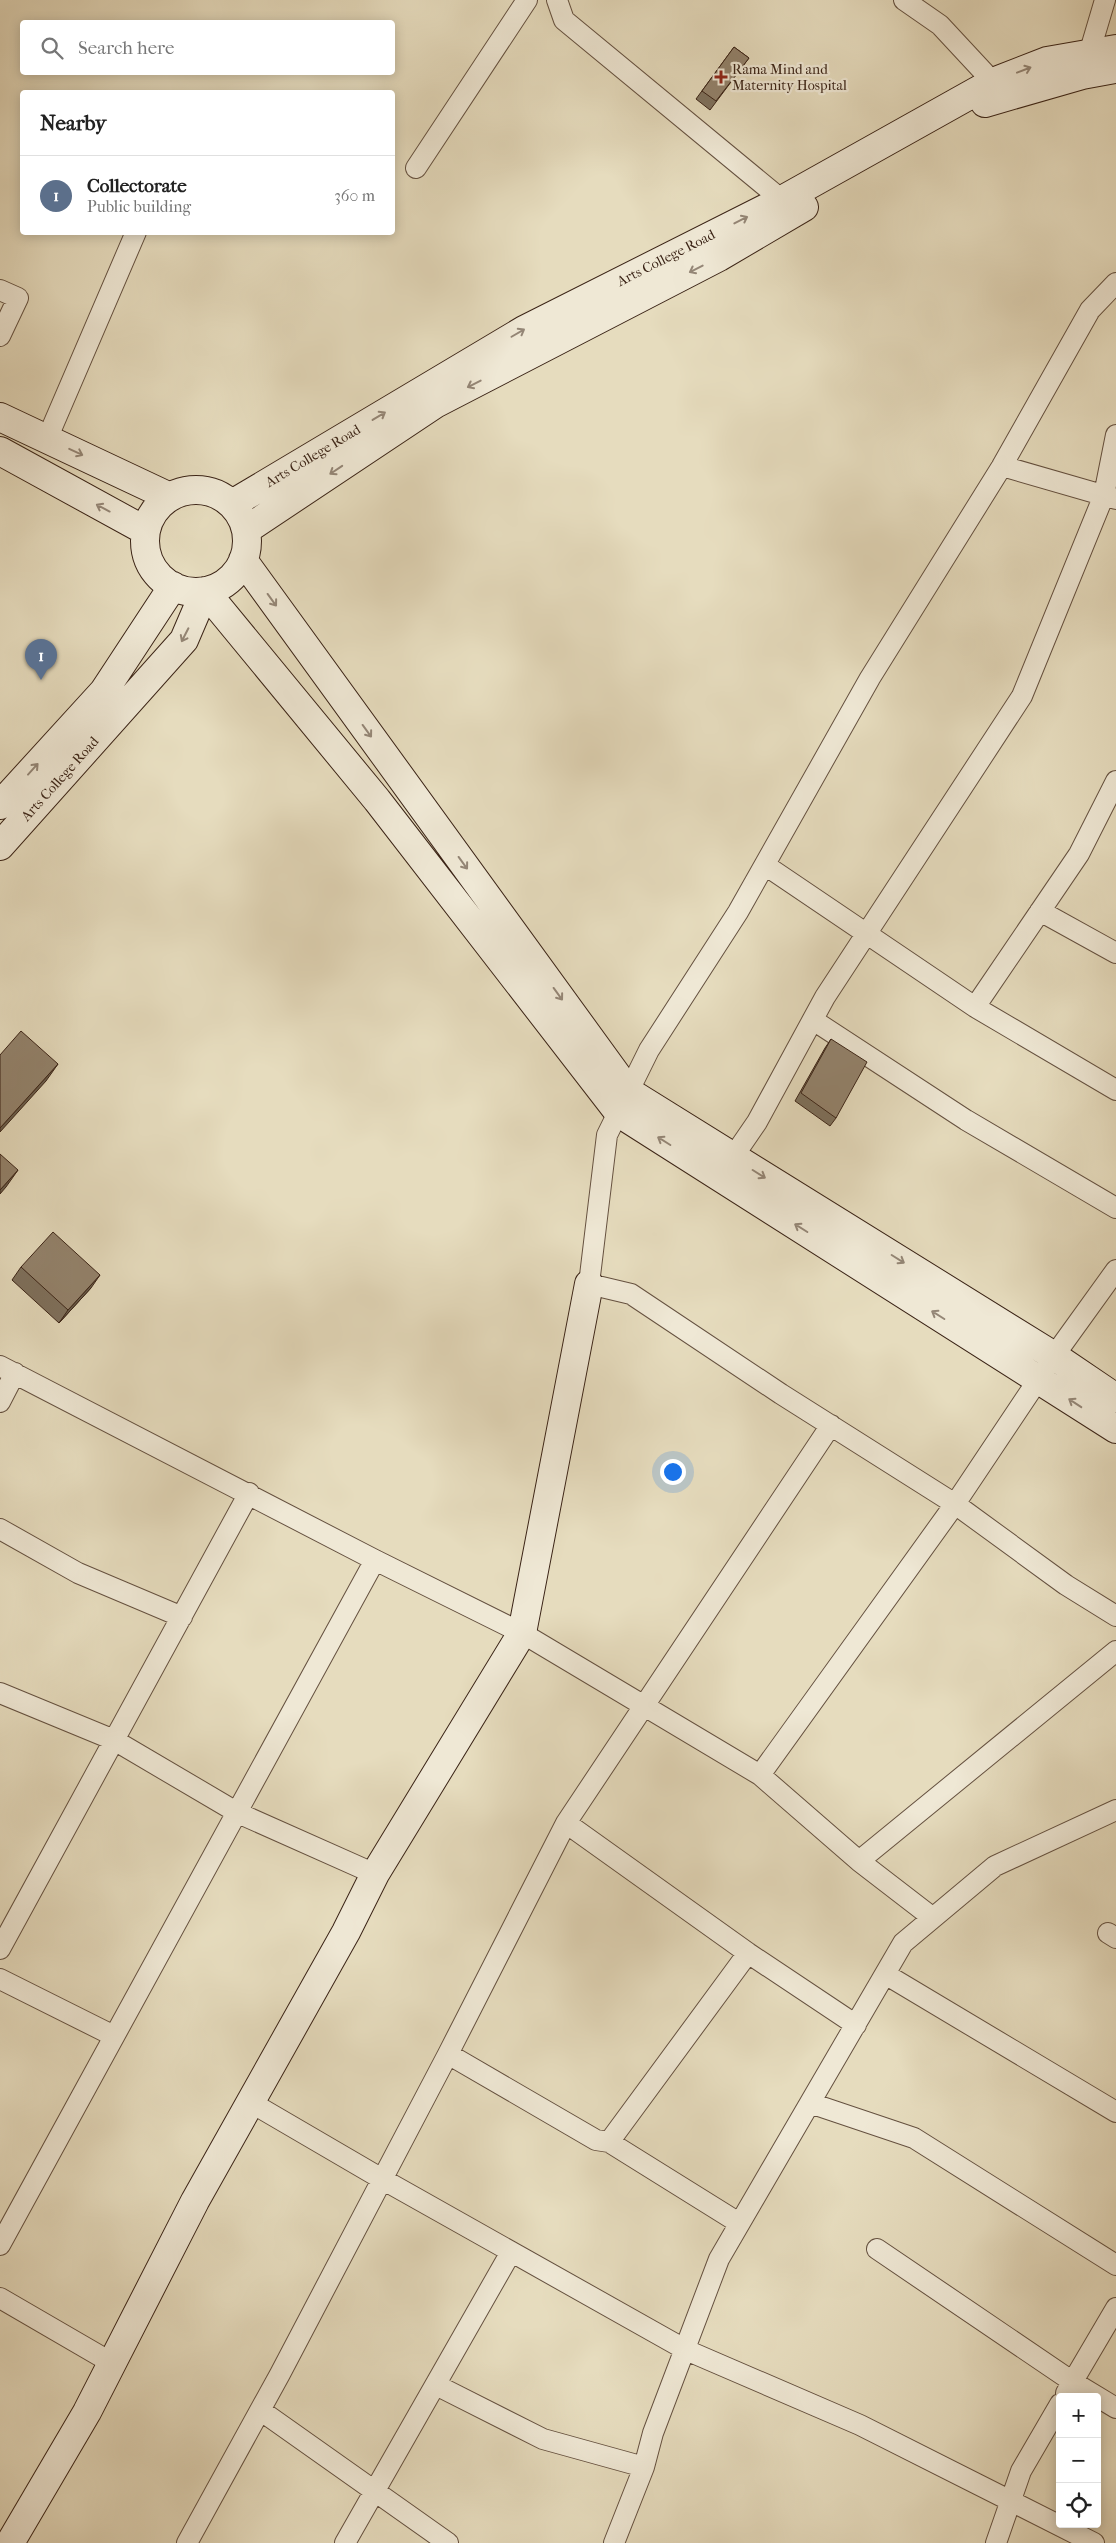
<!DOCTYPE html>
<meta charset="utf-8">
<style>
:root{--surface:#fff;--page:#f6f6f6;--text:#222;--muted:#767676;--line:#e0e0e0;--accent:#0b8043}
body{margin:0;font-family:"IM FELL French Canon",serif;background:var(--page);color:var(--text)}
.controls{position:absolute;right:15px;bottom:15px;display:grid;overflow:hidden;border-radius:5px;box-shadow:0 2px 12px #0003}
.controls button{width:45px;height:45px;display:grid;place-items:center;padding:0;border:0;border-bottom:1px solid var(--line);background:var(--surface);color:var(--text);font:25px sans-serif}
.you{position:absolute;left:672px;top:1471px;width:18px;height:18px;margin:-12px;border:4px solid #fff;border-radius:50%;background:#1a73e8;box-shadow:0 0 0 8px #1a73e833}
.badge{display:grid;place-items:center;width:32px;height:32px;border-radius:50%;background:var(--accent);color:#fff;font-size:16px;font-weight:700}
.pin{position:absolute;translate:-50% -41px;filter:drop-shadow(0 1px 2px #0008)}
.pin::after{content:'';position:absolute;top:26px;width:18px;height:15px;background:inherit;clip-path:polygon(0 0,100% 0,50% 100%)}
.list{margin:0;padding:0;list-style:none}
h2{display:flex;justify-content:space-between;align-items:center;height:65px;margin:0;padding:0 20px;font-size:21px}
h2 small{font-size:16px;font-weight:400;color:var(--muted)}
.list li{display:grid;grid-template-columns:32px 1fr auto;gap:15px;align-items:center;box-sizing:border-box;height:80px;padding:0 20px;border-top:1px solid var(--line)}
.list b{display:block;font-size:19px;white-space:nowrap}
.list p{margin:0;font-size:16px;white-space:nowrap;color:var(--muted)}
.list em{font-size:16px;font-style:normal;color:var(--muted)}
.icon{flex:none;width:28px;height:28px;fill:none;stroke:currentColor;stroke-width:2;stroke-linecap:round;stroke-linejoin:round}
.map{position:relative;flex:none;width:1116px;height:2543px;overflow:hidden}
.search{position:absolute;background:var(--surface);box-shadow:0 2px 12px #0003;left:20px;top:20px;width:375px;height:55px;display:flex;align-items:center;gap:12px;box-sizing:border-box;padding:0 18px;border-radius:5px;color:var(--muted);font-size:19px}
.panel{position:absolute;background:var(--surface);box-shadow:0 2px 12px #0003;left:20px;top:90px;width:375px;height:145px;border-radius:5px}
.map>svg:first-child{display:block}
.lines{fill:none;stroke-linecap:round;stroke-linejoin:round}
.street-casing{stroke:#655140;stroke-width:22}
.secondary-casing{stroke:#3a2316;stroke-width:30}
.street{stroke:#efe8d5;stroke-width:20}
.secondary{stroke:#efe8d5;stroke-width:28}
.wall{fill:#7e715e;stroke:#3a2316}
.shaded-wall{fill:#675c4c;stroke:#3a2316}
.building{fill:#93836d;stroke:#3a2316}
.oneway{stroke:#948676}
.poi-dot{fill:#8f2418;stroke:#efe8d5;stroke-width:2}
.labels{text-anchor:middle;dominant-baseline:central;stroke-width:4.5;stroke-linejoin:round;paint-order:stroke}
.poi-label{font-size:14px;fill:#3a2316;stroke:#efe8d5;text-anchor:start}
.street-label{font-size:14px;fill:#3a2316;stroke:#efe8d5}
</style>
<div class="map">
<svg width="1116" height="2543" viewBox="0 0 1116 2543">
<rect width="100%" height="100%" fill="#e6dcbe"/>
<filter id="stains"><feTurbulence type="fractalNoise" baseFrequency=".004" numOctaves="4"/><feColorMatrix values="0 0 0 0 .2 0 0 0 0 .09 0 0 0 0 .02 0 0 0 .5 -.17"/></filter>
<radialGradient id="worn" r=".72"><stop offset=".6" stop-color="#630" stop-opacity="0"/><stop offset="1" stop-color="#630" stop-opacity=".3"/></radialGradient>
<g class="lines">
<g class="street-casing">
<path id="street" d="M557,0L564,20L782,200
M904,0L940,25L993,82
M1089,54L1105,0
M416,168L527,0
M0,290L18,298L0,336
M47,439L136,232
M1002,466L1116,499
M1116,781L1079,854L975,1007L1116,1090
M765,865L975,1007
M1040,911L1116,953
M813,1020L966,1120L1116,1208
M733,1157L757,1122L825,997L1022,696L1104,495L1116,435
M1116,1270L1054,1356L955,1504L1066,1585L1116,1616
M0,1366L375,1560L522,1633L760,1775L955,1504L781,1394L631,1294L589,1284L607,1135L649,1050L738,912L870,678L1002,466L1090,310L1116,283
M0,1402L15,1373
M0,1529L78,1573L182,1617
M0,1693L114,1740L238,1813L375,1874
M760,1775L859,1861L933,1918
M566,1823L748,1953L856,2025
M859,1861L1116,1651
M1108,1933L1116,1938
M0,1949L249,1493
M885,1974L1116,2112
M0,1979L114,2036
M448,2054L596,2140L609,2142L739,2223
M250,2102L382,2179L686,2350L860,2425L1094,2543
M810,2103L914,2138L1116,2265
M609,2142L748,1953
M0,2245L375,1560
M877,2249L1073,2382L1116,2408
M0,2298L112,2363
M436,2385L543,2439L644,2467
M1066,2393L1116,2308
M260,2410L448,2543
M187,2543L280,2374L448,2054L566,1823L831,1425
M345,2543L511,2252
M614,2543L644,2467L653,2433L719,2259L903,1943L995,1866L1116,1810
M996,2543L1021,2471L1060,2404"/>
</g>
<g class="secondary-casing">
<path id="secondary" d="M985,103L1082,75L1115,69
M0,417L170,497
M0,451L146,531
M145 541a51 51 0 1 1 102 0a51 51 0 1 1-102 0Z
M232,504L524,330L782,200L993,82L1047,61L1116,49
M246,530L435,404L719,257L804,207
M243,560L629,1092L1054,1356L1116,1398
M0,805L104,691L173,586
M0,846L184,640L205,591L377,800L619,1113L1116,1429
M10,2543L87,2412L195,2201L346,1932L375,1874L522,1633L589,1284"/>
</g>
<use href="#street" class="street"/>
<use href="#secondary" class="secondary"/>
</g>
<path class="wall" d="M734,47L749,58L710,110L696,99Z
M831,1039L836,1118L830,1126L795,1101L825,1048Z
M21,1267L91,1288L59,1323L12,1280Z"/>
<path class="shaded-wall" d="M58,1064L46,1081L0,1132V1128Z
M18,1170L6,1187L0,1194V1190Z
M100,1275L91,1288L59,1323L68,1310Z"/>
<path class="building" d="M734,47L749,58L716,101L702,91Z
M21,1031L58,1064L0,1128V1055Z
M831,1039L867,1062L836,1118L801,1093Z
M0,1154L18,1170L0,1190Z
M53,1232L100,1275L68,1310L21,1267Z"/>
<defs><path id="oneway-shaft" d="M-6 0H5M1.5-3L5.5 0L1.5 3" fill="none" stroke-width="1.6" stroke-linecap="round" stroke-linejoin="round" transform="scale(1.25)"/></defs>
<g class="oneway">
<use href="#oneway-shaft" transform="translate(1024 70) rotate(-21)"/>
<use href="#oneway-shaft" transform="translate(741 220) rotate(-27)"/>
<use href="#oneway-shaft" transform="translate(696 269) rotate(153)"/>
<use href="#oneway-shaft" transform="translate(518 333) rotate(-30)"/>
<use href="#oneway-shaft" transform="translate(474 384) rotate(153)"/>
<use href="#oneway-shaft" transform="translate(379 416) rotate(-31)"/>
<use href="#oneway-shaft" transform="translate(76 452) rotate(25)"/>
<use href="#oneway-shaft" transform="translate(336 470) rotate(146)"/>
<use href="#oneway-shaft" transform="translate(103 508) rotate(-152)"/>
<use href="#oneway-shaft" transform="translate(272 600) rotate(54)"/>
<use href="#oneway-shaft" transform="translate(185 635) rotate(117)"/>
<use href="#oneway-shaft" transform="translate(367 731) rotate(54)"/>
<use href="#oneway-shaft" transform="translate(33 769) rotate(-48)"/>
<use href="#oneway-shaft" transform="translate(463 863) rotate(54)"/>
<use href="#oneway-shaft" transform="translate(558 994) rotate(54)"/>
<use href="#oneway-shaft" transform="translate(664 1141) rotate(-148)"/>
<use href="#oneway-shaft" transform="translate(759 1174) rotate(32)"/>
<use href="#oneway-shaft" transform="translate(801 1228) rotate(-148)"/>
<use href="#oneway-shaft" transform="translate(898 1259) rotate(32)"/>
<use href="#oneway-shaft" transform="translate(938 1315) rotate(-148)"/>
<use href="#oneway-shaft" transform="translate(1075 1403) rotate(-147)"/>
</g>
<path class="poi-dot" d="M718.5 69.5h5v5h5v5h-5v5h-5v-5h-5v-5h5z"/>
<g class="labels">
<g class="poi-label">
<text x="732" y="69">Rama Mind and<tspan x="732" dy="16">Maternity Hospital</tspan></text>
</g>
<g class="street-label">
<text transform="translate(666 258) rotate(-27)">Arts College Road</text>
<text transform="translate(313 456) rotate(-31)">Arts College Road</text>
<text transform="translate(60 779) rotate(-48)">Arts College Road</text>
</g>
</g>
<rect width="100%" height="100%" filter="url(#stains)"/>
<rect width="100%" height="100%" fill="url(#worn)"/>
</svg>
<div class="controls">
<button>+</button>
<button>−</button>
<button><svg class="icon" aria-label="locate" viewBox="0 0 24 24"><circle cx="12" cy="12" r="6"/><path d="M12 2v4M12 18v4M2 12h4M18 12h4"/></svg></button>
</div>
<div class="you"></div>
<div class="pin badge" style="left:41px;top:680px;background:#5c6f8a">1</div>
<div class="search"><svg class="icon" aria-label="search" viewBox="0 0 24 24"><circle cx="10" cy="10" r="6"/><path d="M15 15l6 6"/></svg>Search here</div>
<section class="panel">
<h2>Nearby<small></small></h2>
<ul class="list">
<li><span class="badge" style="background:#5c6f8a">1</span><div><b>Collectorate</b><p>Public building</p></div><em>360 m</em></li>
</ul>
</section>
</div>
